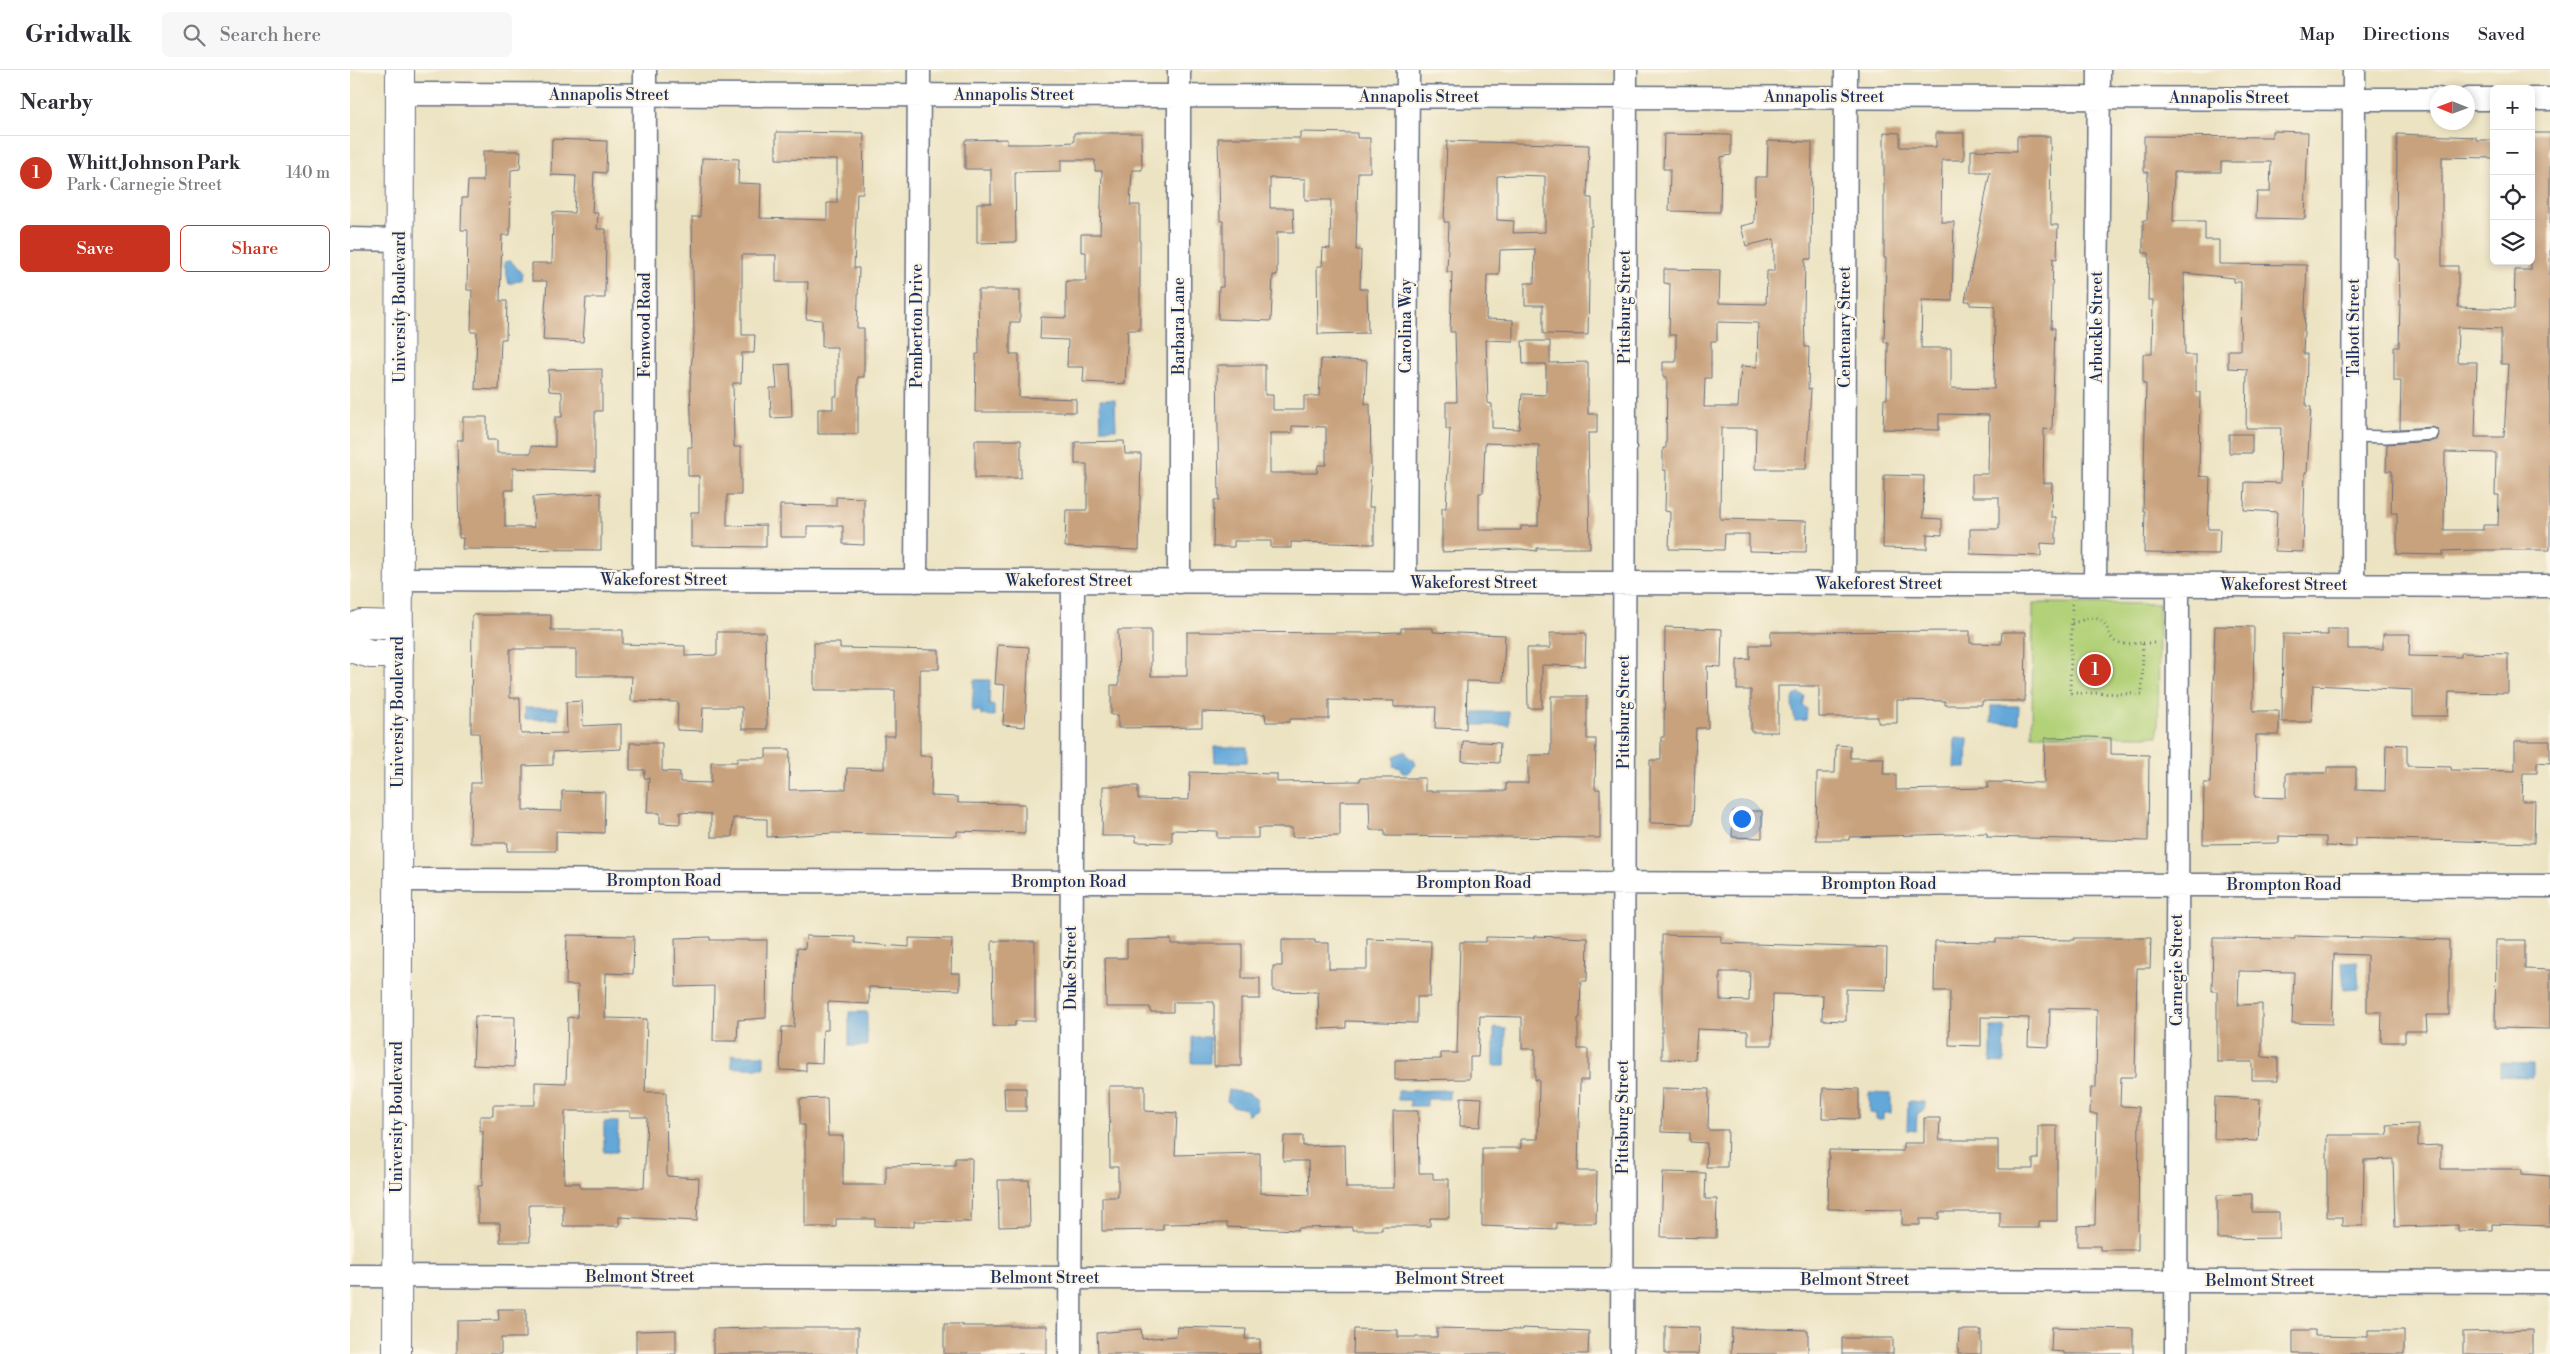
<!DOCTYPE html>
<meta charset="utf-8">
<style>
:root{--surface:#fff;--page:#f7f7f7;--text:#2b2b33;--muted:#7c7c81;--line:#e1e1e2;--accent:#c8321e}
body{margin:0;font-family:"Libre Bodoni",serif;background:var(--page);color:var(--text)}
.controls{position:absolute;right:15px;top:15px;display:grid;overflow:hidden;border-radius:8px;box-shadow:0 2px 8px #0003}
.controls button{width:45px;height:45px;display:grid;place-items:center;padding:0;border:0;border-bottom:1px solid var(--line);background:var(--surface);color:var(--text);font:25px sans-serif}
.compass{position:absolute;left:2080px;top:15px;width:45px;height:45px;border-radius:50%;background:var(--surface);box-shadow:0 2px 8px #0003;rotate:271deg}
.you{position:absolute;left:1391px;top:748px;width:18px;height:18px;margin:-12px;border:4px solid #fff;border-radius:50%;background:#1a73e8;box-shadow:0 0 0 8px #1a73e833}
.badge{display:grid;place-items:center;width:32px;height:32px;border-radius:50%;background:var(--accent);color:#fff;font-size:16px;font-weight:700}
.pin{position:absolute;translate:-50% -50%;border:2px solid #fff;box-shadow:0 1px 5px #0006}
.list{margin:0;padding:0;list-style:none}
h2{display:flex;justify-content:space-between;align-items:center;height:65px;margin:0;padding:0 20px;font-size:21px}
h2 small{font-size:16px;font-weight:400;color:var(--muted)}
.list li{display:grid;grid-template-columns:32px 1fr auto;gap:15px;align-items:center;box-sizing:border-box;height:75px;padding:0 20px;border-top:1px solid var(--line)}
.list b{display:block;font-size:19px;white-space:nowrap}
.list p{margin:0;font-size:16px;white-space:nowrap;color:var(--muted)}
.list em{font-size:16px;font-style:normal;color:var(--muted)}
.actions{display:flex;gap:10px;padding:15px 20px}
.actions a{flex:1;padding:11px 0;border:1px solid var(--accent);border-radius:8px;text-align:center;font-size:18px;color:var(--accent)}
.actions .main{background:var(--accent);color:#fff}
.icon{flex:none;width:28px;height:28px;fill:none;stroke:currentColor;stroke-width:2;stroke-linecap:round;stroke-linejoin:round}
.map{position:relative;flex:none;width:2200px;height:1284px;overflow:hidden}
header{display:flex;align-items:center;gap:30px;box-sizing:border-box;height:70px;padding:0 25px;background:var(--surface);border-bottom:1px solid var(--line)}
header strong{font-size:24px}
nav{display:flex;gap:28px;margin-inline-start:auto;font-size:18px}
.search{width:350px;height:45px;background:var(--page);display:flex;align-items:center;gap:12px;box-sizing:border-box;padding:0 18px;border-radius:8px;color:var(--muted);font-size:19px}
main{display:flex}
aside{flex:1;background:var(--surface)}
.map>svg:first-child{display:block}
.green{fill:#b3d179;stroke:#67806c}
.water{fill:#64a8d9;stroke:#406c9c}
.building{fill:#c8a17d;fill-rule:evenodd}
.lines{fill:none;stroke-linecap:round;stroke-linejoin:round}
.service-casing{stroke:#646e81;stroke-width:14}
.minor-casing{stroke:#646e81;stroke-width:25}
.tertiary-casing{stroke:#646e81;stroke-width:30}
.secondary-casing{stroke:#646e81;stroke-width:30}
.path{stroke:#646e81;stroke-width:3;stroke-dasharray:1 4;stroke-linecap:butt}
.service{stroke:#fff;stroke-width:11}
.minor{stroke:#fff;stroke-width:22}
.tertiary{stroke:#fff;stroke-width:28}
.secondary{stroke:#fff;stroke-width:28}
.labels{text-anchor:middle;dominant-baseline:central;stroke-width:4;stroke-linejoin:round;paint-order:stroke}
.street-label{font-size:16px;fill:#1b2f5e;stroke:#fcf5e5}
</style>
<header>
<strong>Gridwalk</strong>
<div class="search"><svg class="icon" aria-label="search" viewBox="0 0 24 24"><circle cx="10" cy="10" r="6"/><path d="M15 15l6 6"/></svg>Search here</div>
<nav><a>Map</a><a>Directions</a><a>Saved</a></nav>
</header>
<main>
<aside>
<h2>Nearby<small></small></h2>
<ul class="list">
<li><span class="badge">1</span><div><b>Whitt Johnson Park</b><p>Park · Carnegie Street</p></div><em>140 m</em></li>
</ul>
<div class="actions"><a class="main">Save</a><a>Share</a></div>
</aside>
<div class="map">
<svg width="2200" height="1284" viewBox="0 0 2200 1284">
<rect width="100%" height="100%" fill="#fcf5e5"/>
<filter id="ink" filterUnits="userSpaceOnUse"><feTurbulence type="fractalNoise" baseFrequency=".02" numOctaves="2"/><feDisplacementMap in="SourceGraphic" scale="10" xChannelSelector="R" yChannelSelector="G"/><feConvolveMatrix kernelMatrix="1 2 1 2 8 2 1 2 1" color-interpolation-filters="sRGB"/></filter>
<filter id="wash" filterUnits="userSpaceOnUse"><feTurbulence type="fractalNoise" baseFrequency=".0096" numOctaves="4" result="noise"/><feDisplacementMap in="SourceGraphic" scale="20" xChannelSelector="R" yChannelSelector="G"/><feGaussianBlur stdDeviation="1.12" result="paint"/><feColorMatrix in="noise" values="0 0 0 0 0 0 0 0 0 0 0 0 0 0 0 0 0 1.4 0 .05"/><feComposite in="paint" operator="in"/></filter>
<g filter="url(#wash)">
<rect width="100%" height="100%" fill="#ece3c2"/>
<path class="green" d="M1683,533L1809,534L1808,666L1682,665Z"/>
<path class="water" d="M161,191L172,204L171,210L159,214L154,192Z
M750,330H765L766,359H751Z
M624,610H640L639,635H644V646L631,645V641H622Z
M1449,624L1455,627L1453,636L1457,639L1456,650L1445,651L1442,635L1444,626Z
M1641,636H1669L1668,653H1641Z
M175,638H208V649H175Z
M1124,642H1159V655H1124Z
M1605,668H1618L1617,698H1604Z
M864,677H897V692H865Z
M1056,681L1057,686L1064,690L1066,695L1057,703H1053L1051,698L1043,696L1044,686Z
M2007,891L2009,919L1994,920L1992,892Z
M499,942H517V976H499Z
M1641,957H1655L1654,993L1641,992Z
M1144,958L1156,959L1155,996H1144Z
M842,967H860V993H842Z
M382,985H414V998H382Z
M2150,993L2183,994V1007L2150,1006Z
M879,1020L899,1024L906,1029L907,1039L897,1045L895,1039L882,1036L877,1031Z
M1099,1020V1029H1077V1036H1060V1030H1048V1021Z
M1519,1023L1541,1024V1043H1533V1049H1526V1044L1519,1043Z
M1558,1031L1575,1032V1040L1567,1045L1566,1061L1557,1060Z
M254,1052H268L267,1082H254Z"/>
<g id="blocks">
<path class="building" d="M1922,61L1958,62L1955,149L1906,148L1907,122H1920L1921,92H1871V102H1824L1823,151H1855V170H1869V194L1957,195L1953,284H1957L1956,336L1961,337L1957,402H1955L1953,482L1925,481L1927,442L1894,440L1895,412L1930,413L1931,358H1896L1897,299L1878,298V280H1890L1891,212H1884V208L1834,203L1835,285H1846V322H1850L1849,406L1860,407L1858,459H1870L1869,484L1794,483L1795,441H1793L1796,314H1793V284H1802L1803,230H1798L1799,183H1793V150H1797L1798,102H1794V66L1922,67Z
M426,62L514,63L513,123H507L504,198H509L507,258H514V307H508V364H468V339H483V326H487V277H472V250L456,249L458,212H426V185H392V265H405L404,283H392L391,313H383L384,377H391V425H377V456L416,455V477L341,476V442H349V406H338V377H342L340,312L344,263L342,147H350L352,88L389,89L388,113L411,114L410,148L477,150V133H487V90L426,89Z
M950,62L1007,63V68H1020V102H1008L1006,180H1011L1010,219H1017L1018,263L968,264L967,196H972L973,178L980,179L981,130H955V109L920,108V138H943L944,162H927V205H923L921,251L868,249L869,217H873V151H870L868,68H950Z
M1534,62L1550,63V77H1586V63H1614V90H1592L1591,152H1604L1602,231L1572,230L1571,278H1601V318L1644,319L1645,236L1620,235V231H1615L1640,102H1621V80L1667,81V66H1700L1701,155H1708L1707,189L1703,188L1701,258H1705L1702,360L1694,359L1693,413H1702L1701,447H1706V474L1691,473V486L1620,484V459H1649V427H1622V404H1638L1639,345L1589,344V360L1533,359L1534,329H1537L1538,272H1534L1536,188H1534Z
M724,63H791L792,100H782L780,135H790V260H778L775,314L733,312L734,297H717L718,270L690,269L691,247L716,248V211H736V182H731V164H750L752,101H745V90H711V101L665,102L666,172L627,173V133H641V99H615V70L657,69V74H690L724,72Z
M2181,63H2200V480H2126L2093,481V485L2047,484V443H2041L2042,401H2036L2037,374L2082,371L2087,370L2089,364L2088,359L2082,357L2050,359L2051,311H2044V277H2049L2050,231L2049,189H2046L2047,64L2126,67V70H2144V88L2092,87V196H2108V237L2164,239L2165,200H2181ZM2108,257L2151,259V294H2158L2154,367H2125L2127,292H2107ZM2095,382L2146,383L2145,425H2149L2148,455H2133V460H2094Z
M1314,64L1381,65V85L1371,87L1370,142L1319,141L1320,99H1313Z
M202,69L257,71L256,103L244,102L242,143H248L247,159H256L255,228H236L233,272L193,270L197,211H182V193H202L203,142L224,143L226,106L201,105Z
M1097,71L1239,75L1237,128H1242V156H1240L1238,265L1193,264V235H1175V213H1184L1185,179L1150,180L1149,205H1137L1136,249L1163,250V271L1136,270L1138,333L1142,334V358L1169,359L1172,324L1196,325V294H1173L1172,271H1200V293L1238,292V344H1247V363H1238L1240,478H1187V481L1171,479L1092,482V438H1096L1100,359H1096V332H1107L1105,262H1100L1102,202H1097L1099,152H1094ZM1164,105L1195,106V162L1163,163L1164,151L1147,150V106ZM1135,373L1189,375L1188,456H1171V460H1129V423H1133Z
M1418,71L1462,72L1461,189H1455L1454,242L1455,277H1459L1458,319H1461L1456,399H1405L1406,358H1371L1370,449L1457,451L1456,482L1399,481V464H1375L1374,480L1319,479L1320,442L1315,441L1316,400H1313V378H1316L1317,307H1313V292H1326V265H1319L1320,214L1314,213V199L1370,200L1369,233L1416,234L1417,201H1424V169L1396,176L1391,156L1404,153L1405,107H1417ZM1367,252L1408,253L1407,297L1391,296L1388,337H1354L1355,308H1361V271H1367Z
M133,81H171L170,99L161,100L160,165H152L150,231H157L156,269H151L149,320L125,319L127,262H121L122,220H117L118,160H111L112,128H117L118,111H133Z
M628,220H670V252H660V284H669V327L726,329V342H625L626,284H629Z
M971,289L1017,291L1015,334H1020L1021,397L1019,437H1024V474L941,472V478H921V471H884V477H863L864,430H869L867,295H915V325H923V340H954V326H969ZM942,356L976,357V395H968L967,403H920V363H942Z
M440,294L442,347L421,348L420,318H427L425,295Z
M252,299V341H245V401L163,398V420H155V457H184L183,427L251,423V480L112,479L113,468H109L107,370H113V347H137V370H147V383H181V376L205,377V347H212V322L199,321L198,300Z
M1879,364H1902V383H1879Z
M625,370H671V408H625Z
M774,371L775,384H791L789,480L715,477L716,440H737V394H725V372Z
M1534,405L1574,406L1573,448L1592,449V465L1577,464V479L1533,478Z
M486,427L514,428V475L493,474V456H457V467H430V435L486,436Z
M122,545H201V560H273V574L335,576V586L367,585V562H415L417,659H392V637H353L352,661L327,660L328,632L281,631L282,606H226V579H160V628H170L171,664L217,663L216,632L232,631L233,656L271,654V679L203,682V695L173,696V740L212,741V721L255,722L254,763L206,761V781H157L158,773H120L121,713H131L129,663H121Z
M1865,556L1904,557L1903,641H1929V665H1906L1905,727L1936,728V703H1977V697H2006V720L2035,721L2036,674L2057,675V696L2101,697V700L2165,701V671H2200V693L2187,692V703H2173L2172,731H2185L2184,773L2005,768V777L1976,776V767L1929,766V773L1853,774L1854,713H1860Z
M1315,557L1372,559L1371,597L1357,596L1358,658H1346L1343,754L1300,753V690H1311V667H1314Z
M1051,558H1083V562L1155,565L1153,612L1117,611L1116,659L1085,658L1086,637H1044V631L979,630V649H940V652H916L915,644L852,642V657L768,658V645H761V615H769L768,560H801V606H837V562L1018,563L1051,562Z
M1978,559H1998V579H2033V564H2060L2059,586L2111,587V583L2158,584V623L2099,622L2098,646H2063V620L1963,615L1962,652H1932L1933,564L1978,565Z
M1620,561V573L1651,574L1652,562H1676L1675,631H1632V635H1595V631L1547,630V653H1528V647H1469V616H1428V662H1401V620H1387V590L1400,589V575H1421V562Z
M1200,563H1236L1235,596L1192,595V638H1178L1177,578H1200Z
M464,573H490V578L589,580V599H570V686H582L581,726L608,727V733L675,734V763L607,761V766L483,763L417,767V749L383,748L382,767H361V744L330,742V754L310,753V743H297L299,708H294L295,700H280V673H312V701L330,702V712L361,713V692H387V688H416V679H440L439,720L496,719L497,698L534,699V666H545V620H464Z
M648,575L679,577L675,657L653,655L655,615L645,614Z
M1201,626H1237V669H1246L1245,719H1250V768L1035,766V760H1020L1019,731H990V766L942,767V758H908V768H867V761L822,760V773L786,772V766H752L753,716H788V729L839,730L840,702L927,704V712L1010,711V708H1075V721H1156V713H1178V685H1201Z
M1739,667L1761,668V684L1799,685L1798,771L1637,767V763L1499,767V770H1466L1467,703H1485L1486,675L1500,676V688H1534L1533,704H1546V720L1638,718V712L1694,713L1695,668Z
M1113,671L1150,673L1149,693L1112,691Z
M1383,741H1412V768L1382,767Z
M217,865L284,866L283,904L256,903L255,948L297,949L295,1022H316L317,1106L349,1108L347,1151L269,1147V1156H213V1135H179L180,1172H150V1153H128V1116H132L133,1061H130V1046H143V1035H185V1012L216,1013L218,947L227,948L228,915H216ZM215,1041H280V1047H297L294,1118H230V1113H214Z
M1312,865L1371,866V873L1537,878L1536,920L1496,919V951L1472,950L1473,925L1423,924L1422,975H1398V961L1347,959L1345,990L1312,989ZM1370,902H1400L1399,931L1370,930Z
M456,866L505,867V873L559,877V868L602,869L601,903H610V920L519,917V934L478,932V960H473L472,993L456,992V1001L430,1000L432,957H444L447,878L455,879Z
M1184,866L1238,868L1237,911H1231L1230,948H1228V979H1238V1010H1230L1228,1101H1247L1246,1153H1206V1159L1132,1156V1078H1171V1069H1188L1189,1010H1185V979H1172V947L1130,946L1128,987H1120V1009L1045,1010V990L1091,989V983H1107L1110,872H1136V867L1184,868Z
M1945,866L2099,870V945H2076L2077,961H2055V972H2031L2032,942H2017V885L1984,884L1982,954L1942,953L1944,902L1889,901L1888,935L1912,934V987L1928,988V1010H1902V992H1867V921H1862L1863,868L1945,869Z
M360,867V870H417L416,948L388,950L387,971H363L364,916L326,917L325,868Z
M1724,868H1801L1800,898H1787L1785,1007H1771L1770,1036L1789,1037L1788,1180H1750V1176H1727V1156L1745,1155L1747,1044H1740L1741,1018H1746L1747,939L1700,938L1699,977L1678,976L1679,948L1631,947V976L1599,975L1600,921H1584L1585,871L1646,872V869L1724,870Z
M821,869V874H892V908H910V929H891V996H864V932H823V942H800V937H756L755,888H777V870Z
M1017,869L1081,871L1080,927H1067V953L996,951V958L969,959L968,922L923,921V896H932V870H965V873H979V899H1017Z
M2146,870H2175V899L2200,900V959L2145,958Z
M642,871H685V951H665V956H643Z
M125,946L165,947L164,997L123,995Z
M759,1016H795V1041L827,1043L825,1085L910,1083V1123L959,1125L958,1091H933L934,1066H953V1076L995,1075L996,1118H1044L1043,1041H1068L1069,1103H1083V1109H1099V1148H1080V1156H1032V1160H1002V1157L948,1158V1160L877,1157V1153L813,1154V1160L752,1161V1127H768V1097H760Z
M654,1018H676V1041H655Z
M1312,1018L1359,1019L1358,1060H1378L1377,1097H1356L1357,1073L1340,1072V1063L1311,1062Z
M1473,1018L1509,1019V1049L1472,1048Z
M1111,1027L1132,1028L1130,1057L1110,1056Z
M1865,1027L1910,1029L1908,1071L1864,1069Z
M477,1028L478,1066H493V1115H536V1096L605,1095V1088H622L621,1152L564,1151V1157L525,1156V1149H486V1157H455V1055H450V1029Z
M1574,1048H1590L1589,1070H1648V1099H1683V1089H1688V1056H1707V1151H1689V1158H1650V1142H1589V1149H1570V1155H1552V1140L1478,1139L1479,1080L1553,1081V1073H1574Z
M2068,1054V1076L2091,1075V1099H2172V1104L2200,1106V1156L2142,1154V1160L2108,1161V1155L2045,1157L2043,1089L2014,1090L2013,1156H1992V1147H1977V1065H2038L2037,1055Z
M1313,1102L1356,1103L1355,1129H1367L1366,1168L1311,1167Z
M648,1110H679L680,1156L649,1157Z
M1902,1124V1142H1929V1168L1867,1169V1125Z
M148,1239H176V1268H151V1284H107V1251L149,1250Z
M594,1254H612V1256H697V1284H594Z
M1315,1256L1350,1257L1349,1284H1315Z
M827,1257L896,1259L895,1269H910V1284H748L747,1263L791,1259L792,1269L826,1266Z
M1702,1257L1783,1259V1284H1714V1282L1701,1281Z
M409,1258H508V1284H363V1259Z
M1087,1258L1172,1260V1258L1239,1261L1238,1284H1003L1004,1259L1048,1260V1267H1087Z
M1382,1258L1458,1260V1284H1381Z
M326,1260V1284H286V1261Z
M1609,1260H1631V1284H1608Z
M1943,1260H1965V1266L2018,1267V1260H2054V1284H1943Z
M2183,1260V1284H2113V1262Z
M1492,1268H1543V1284H1492Z"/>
</g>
</g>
<g filter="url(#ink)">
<use href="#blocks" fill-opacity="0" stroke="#646e81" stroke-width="1"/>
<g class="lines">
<g class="service-casing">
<path id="service" d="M2004,366L2036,367L2082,364"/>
</g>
<g class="minor-casing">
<path id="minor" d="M829,0V512
M50,24L2088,29
M2118,29H2144
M2181,29H2200
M0,169L50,170
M49,509L2200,516
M294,510L295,0
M566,511L569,0
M1055,513L1058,0
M1494,514L1496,0
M1745,514L1749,0
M2003,515L2004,0
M48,810L2200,816
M0,1206L2200,1212
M720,1284L723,511
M1272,1284L1276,0
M1826,1284L1828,515"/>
</g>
<g class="tertiary-casing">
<path id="tertiary" d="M0,559L11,554L49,555
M0,578L21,584H49"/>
</g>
<g class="secondary-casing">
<path id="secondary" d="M47,1284L50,0"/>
</g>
<path class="path" d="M1722,553C1728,552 1736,548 1742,548C1762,549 1755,570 1769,573C1776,575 1786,573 1793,573L1792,624L1720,623L1722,533
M1793,573H1808"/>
<use href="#service" class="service"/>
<use href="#minor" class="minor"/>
<use href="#tertiary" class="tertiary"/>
<use href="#secondary" class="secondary"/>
</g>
</g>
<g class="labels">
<g class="street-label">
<text x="259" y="25">Annapolis Street</text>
<text x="664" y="25">Annapolis Street</text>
<text x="1069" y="27">Annapolis Street</text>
<text x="1474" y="27">Annapolis Street</text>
<text x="1879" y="28">Annapolis Street</text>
<text transform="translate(50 237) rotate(-90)">University Boulevard</text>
<text transform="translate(1275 237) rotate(-90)">Pittsburg Street</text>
<text transform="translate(295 255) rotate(-90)">Fenwood Road</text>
<text transform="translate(567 256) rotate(-90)">Pemberton Drive</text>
<text transform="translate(829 256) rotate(-90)">Barbara Lane</text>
<text transform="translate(1056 256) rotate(-90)">Carolina Way</text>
<text transform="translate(1495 257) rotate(-90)">Centenary Street</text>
<text transform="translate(1747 257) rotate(-90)">Arbuckle Street</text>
<text transform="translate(2004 258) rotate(-90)">Talbott Street</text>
<text x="314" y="510">Wakeforest Street</text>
<text x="719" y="511">Wakeforest Street</text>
<text x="1124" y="513">Wakeforest Street</text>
<text x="1529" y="514">Wakeforest Street</text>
<text x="1934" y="515">Wakeforest Street</text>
<text transform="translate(48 642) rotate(-90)">University Boulevard</text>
<text transform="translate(1274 642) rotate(-90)">Pittsburg Street</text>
<text x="314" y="811">Brompton Road</text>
<text x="719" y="812">Brompton Road</text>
<text x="1124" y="813">Brompton Road</text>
<text x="1529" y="814">Brompton Road</text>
<text x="1934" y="815">Brompton Road</text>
<text transform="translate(721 898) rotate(-90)">Duke Street</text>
<text transform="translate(1827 900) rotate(-90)">Carnegie Street</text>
<text transform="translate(47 1047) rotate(-90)">University Boulevard</text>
<text transform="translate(1273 1047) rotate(-90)">Pittsburg Street</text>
<text x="290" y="1207">Belmont Street</text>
<text x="695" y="1208">Belmont Street</text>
<text x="1100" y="1209">Belmont Street</text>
<text x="1505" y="1210">Belmont Street</text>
<text x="1910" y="1211">Belmont Street</text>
</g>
</g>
</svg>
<div class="controls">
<button>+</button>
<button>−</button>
<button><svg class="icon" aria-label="locate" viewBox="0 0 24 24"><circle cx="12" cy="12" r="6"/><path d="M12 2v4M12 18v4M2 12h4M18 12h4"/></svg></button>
<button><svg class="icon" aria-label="layers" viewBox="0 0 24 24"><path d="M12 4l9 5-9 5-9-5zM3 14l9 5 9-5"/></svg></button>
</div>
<svg class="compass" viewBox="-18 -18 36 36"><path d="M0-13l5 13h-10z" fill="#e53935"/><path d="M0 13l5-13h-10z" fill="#7c7c81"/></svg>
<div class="you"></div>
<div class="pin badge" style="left:1745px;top:600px">1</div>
</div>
</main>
